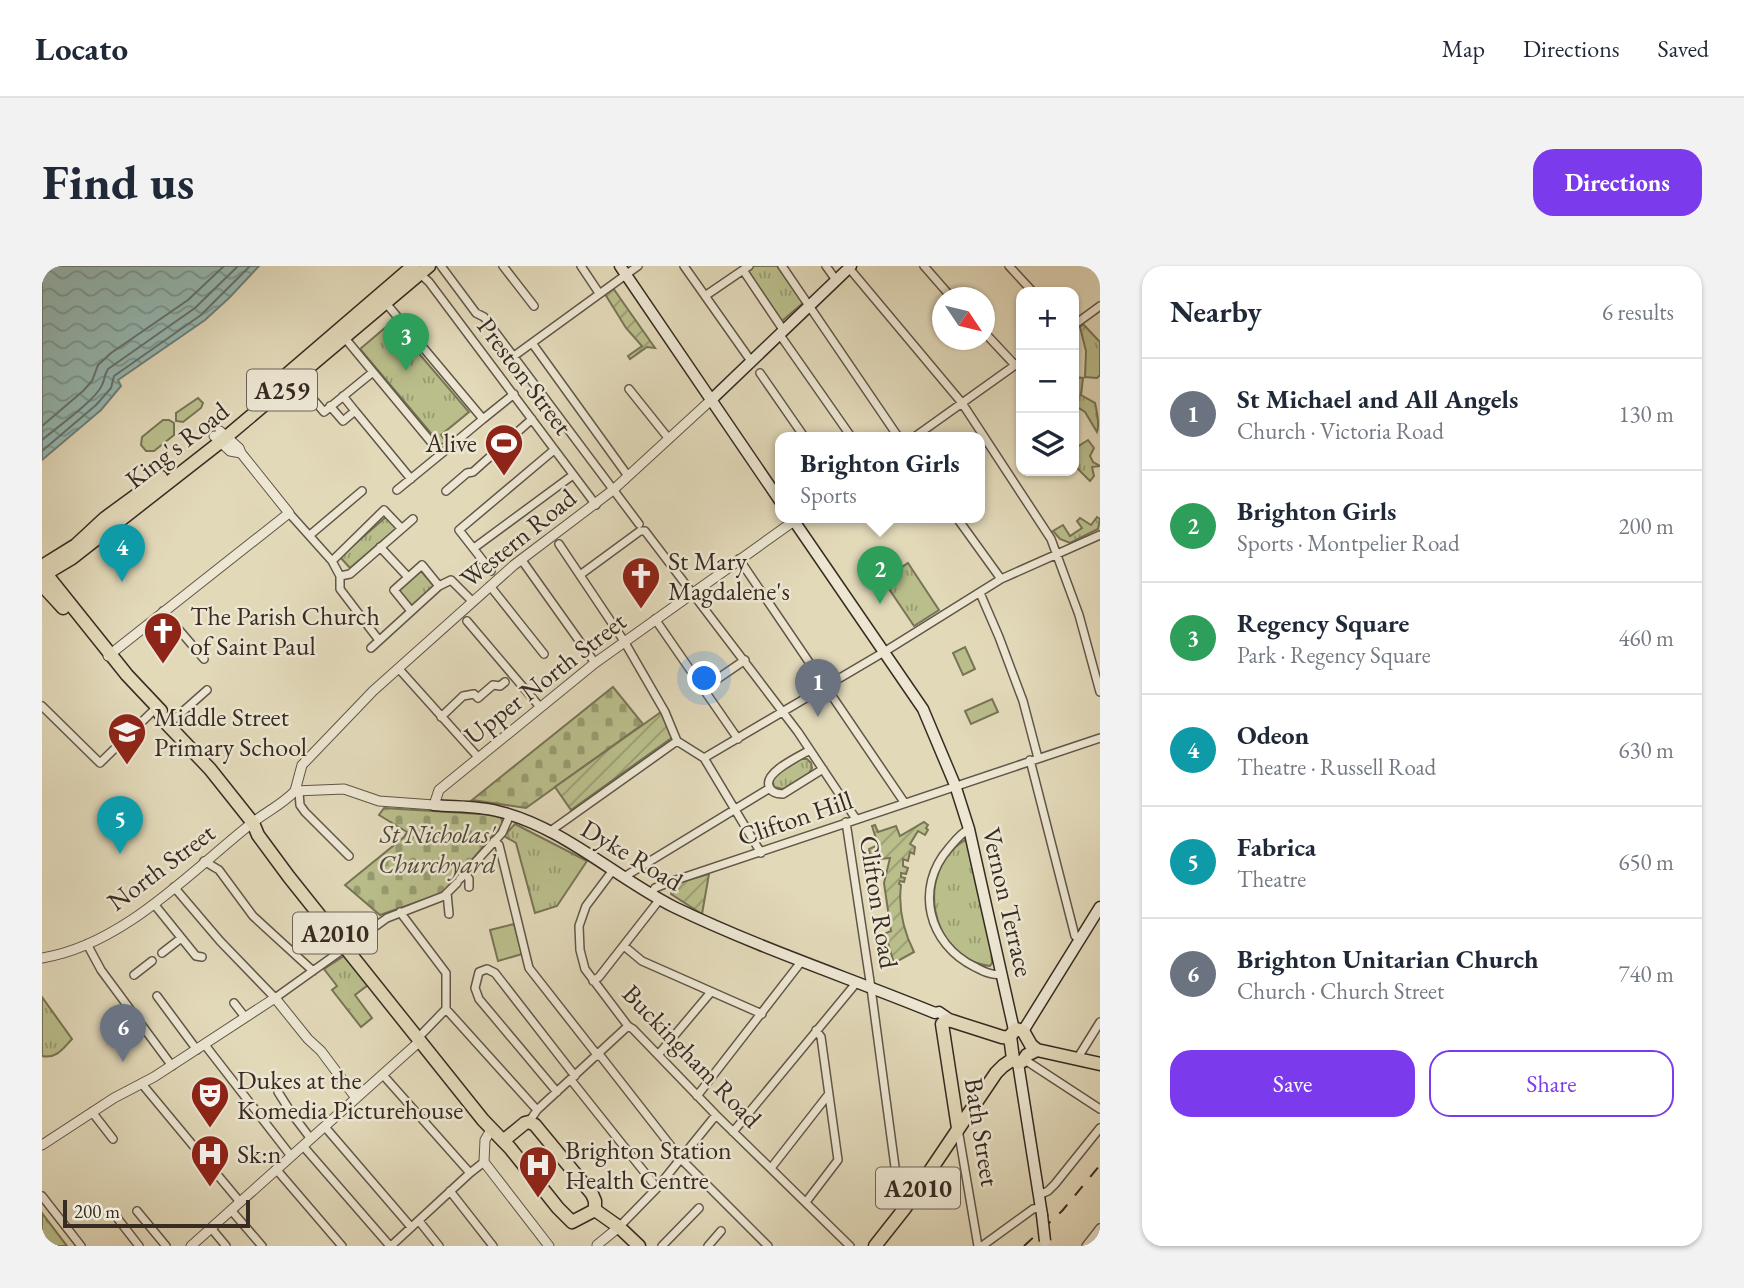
<!DOCTYPE html>
<meta charset="utf-8">
<style>
:root{--surface:#fff;--page:#f2f2f3;--text:#1f2937;--muted:#747a83;--line:#e0e1e3;--accent:#7c3aed}
body{margin:0;font-family:"EB Garamond",serif;background:var(--page);color:var(--text)}
.controls{position:absolute;right:21px;top:21px;display:grid;overflow:hidden;border-radius:14px;box-shadow:0 2px 5px #0004}
.controls button{width:63px;height:63px;display:grid;place-items:center;padding:0;border:0;border-bottom:2px solid var(--line);background:var(--surface);color:var(--text);font:35px sans-serif}
.compass{position:absolute;left:890px;top:21px;width:63px;height:63px;border-radius:50%;background:var(--surface);box-shadow:0 2px 5px #0004;rotate:125deg}
.scale{position:absolute;left:21px;bottom:18px;width:187px;box-sizing:border-box;padding-left:7px;border:4px solid #372b22;border-top:0;font-size:19px;line-height:24px;white-space:nowrap;color:#372b22;-webkit-text-stroke:5px #ece6d2;paint-order:stroke}
.you{position:absolute;left:663px;top:413px;width:24px;height:24px;margin:-18px;border:5px solid #fff;border-radius:50%;background:#1a73e8;box-shadow:0 0 0 10px #1a73e833}
.badge{display:grid;place-items:center;width:46px;height:46px;border-radius:50%;background:var(--accent);color:#fff;font-size:23px;font-weight:700}
.pin{position:absolute;translate:-50% -58px;filter:drop-shadow(0 2px 4px #0008)}
.pin::after{content:'';position:absolute;top:37px;width:24px;height:21px;background:inherit;clip-path:polygon(0 0,100% 0,50% 100%)}
.popup{position:absolute;left:733px;top:166px;width:210px;height:91px;box-sizing:border-box;display:grid;place-content:center;border-radius:14px;background:var(--surface);filter:drop-shadow(0 2px 5px #0005);font-size:23px;white-space:nowrap;color:var(--muted)}
.popup b{font-size:26px;color:var(--text)}
.popup::after{content:'';position:absolute;left:50%;top:100%;margin-left:-14px;border:14px solid transparent;border-top-color:var(--surface)}
.list{margin:0;padding:0;list-style:none}
h2{display:flex;justify-content:space-between;align-items:center;height:91px;margin:0;padding:0 28px;font-size:30px}
h2 small{font-size:23px;font-weight:400;color:var(--muted)}
.list li{display:grid;grid-template-columns:46px 1fr auto;gap:21px;align-items:center;box-sizing:border-box;height:112px;padding:0 28px;border-top:2px solid var(--line)}
.list b{display:block;font-size:26px;white-space:nowrap}
.list p{margin:0;font-size:23px;white-space:nowrap;color:var(--muted)}
.list em{font-size:23px;font-style:normal;color:var(--muted)}
.actions{display:flex;gap:14px;padding:21px 28px}
.actions a{flex:1;padding:16px 0;border:2px solid var(--accent);border-radius:21px;text-align:center;font-size:24px;color:var(--accent)}
.actions .main{background:var(--accent);color:#fff}
.icon{flex:none;width:38px;height:38px;fill:none;stroke:currentColor;stroke-width:2;stroke-linecap:round;stroke-linejoin:round}
.map{position:relative;flex:none;width:1058px;height:980px;overflow:hidden;border-radius:21px}
header{display:flex;align-items:center;gap:42px;box-sizing:border-box;height:98px;padding:0 35px;background:var(--surface);border-bottom:2px solid var(--line)}
header strong{font-size:33px}
nav{display:flex;gap:38px;margin-inline-start:auto;font-size:24px}
.intro{display:flex;align-items:center;justify-content:space-between;box-sizing:border-box;height:168px;padding:0 42px}
h1{margin:0;font-size:49px}
.button{padding:18px 32px;border-radius:21px;background:var(--accent);color:#fff;font-size:24px;font-weight:700}
main{display:flex;gap:42px;padding:0 42px}
aside{flex:1;background:var(--surface);border-radius:21px;box-shadow:0 2px 5px #0004}
.map>svg:first-child{display:block}
.grass{fill:url(#grass-tufts);stroke:#787456;stroke-width:2}
.cemetery{fill:url(#cemetery-stones);stroke:#787456;stroke-width:2}
.garden{fill:url(#garden-furrows);stroke:#787456;stroke-width:2}
.pitch{fill:#b9be8b;stroke:#787456;stroke-width:2}
.water{fill:url(#water-waves);stroke:#6f807a;stroke-width:2}
.lines{fill:none;stroke-linecap:round;stroke-linejoin:round}
.shore{stroke:#66726b;stroke-width:2}
.minor-casing{stroke:#625648;stroke-width:10}
.tertiary-casing{stroke:#625648;stroke-width:11}
.secondary-casing{stroke:#372b22;stroke-width:13}
.primary-casing{stroke:#372b22;stroke-width:15}
.minor{stroke:#ece6d2;stroke-width:7}
.tertiary{stroke:#ece6d2;stroke-width:9}
.secondary{stroke:#ece6d2;stroke-width:10}
.primary{stroke:#e2d9b9;stroke-width:12}
.rail{stroke:#372b22;stroke-width:2;stroke-dasharray:12 12;stroke-linecap:butt}
.secondary-bridge-casing{stroke:#372b22;stroke-width:13;stroke-linecap:butt}
.secondary-bridge{stroke:#ece6d2;stroke-width:10}
.labels{text-anchor:middle;dominant-baseline:central;stroke-width:5;stroke-linejoin:round;paint-order:stroke}
.shield{fill:#ece6d2;stroke:#6d6357;stroke-width:2}
.shield-label{font-size:24px;font-weight:bold;fill:#372b22}
.street-label{font-size:26px;fill:#372b22;stroke:#ece6d2}
.poi-label{font-size:26px;fill:#372b22;stroke:#ece6d2;text-anchor:start}
.park-label{font-size:26px;font-style:italic;fill:#514837;stroke:#ece6d2}
</style>
<header>
<strong>Locato</strong>
<nav><a>Map</a><a>Directions</a><a>Saved</a></nav>
</header>
<div class="intro"><h1>Find us</h1><a class="button">Directions</a></div>
<main>
<div class="map">
<svg width="1058" height="980" viewBox="0 0 1058 980">
<defs>
<pattern id="grass-tufts" width="24" height="20" patternUnits="userSpaceOnUse" patternTransform="scale(1.75)"><rect width="24" height="20" fill="#b9be8b"/><path d="M3 7l-1-3M5 7V3M7 7l1-3M15 17l-1-3M17 17v-4M19 17l1-3" fill="none" stroke="#979b71"/></pattern>
<pattern id="cemetery-stones" width="16" height="16" patternUnits="userSpaceOnUse" patternTransform="scale(1.75)"><rect width="16" height="16" fill="#b9be8b"/><path d="M2 7V4a2 2 0 0 1 4 0v3zM10 15v-3a2 2 0 0 1 4 0v3z" fill="#979b71"/></pattern>
<pattern id="garden-furrows" width="10" height="10" patternUnits="userSpaceOnUse" patternTransform="scale(1.75)"><rect width="10" height="10" fill="#b9be8b"/><path d="M-1 1l2-2M0 10L10 0M9 11l2-2" fill="none" stroke="#979b71"/></pattern>
<pattern id="water-waves" width="16" height="10" patternUnits="userSpaceOnUse" patternTransform="scale(1.75)"><rect width="16" height="10" fill="#95b9b4"/><path d="M0 5q4-4 8 0t8 0" fill="none" stroke="#7a9792"/></pattern>
</defs>
<rect width="100%" height="100%" fill="#e2d9b9"/>
<filter id="stains"><feTurbulence type="fractalNoise" baseFrequency=".00286" numOctaves="4"/><feColorMatrix values="0 0 0 0 .2 0 0 0 0 .09 0 0 0 0 .02 0 0 0 .5 -.17"/></filter>
<radialGradient id="worn" r=".72"><stop offset=".6" stop-color="#630" stop-opacity="0"/><stop offset="1" stop-color="#630" stop-opacity=".3"/></radialGradient>
<path class="grass" d="M712,0H735L761,37L740,55L705,5Z
M350,56L427,146L399,169L405,177L398,178L318,83Z
M1041,58L1058,76V109L1055,112L1043,111L1044,85L1038,61Z
M1032,111L1041,112L1039,129L1053,137C1055,146 1058,158 1055,166L1043,146L1032,139Z
M1046,174L1052,182L1048,190L1051,196L1058,200L1050,201L1052,210L1048,215L1032,199V183Z
M345,250L355,262L308,302L298,291Z
M1055,251L1058,253L1056,263L1028,277L1018,273L1011,265L1021,259L1028,270L1040,262L1035,255L1038,252L1049,259Z
M866,297L897,344L872,360L841,314Z
M379,305L392,320L370,340L356,325Z
M759,493H765L769,497L770,502L767,507L741,523L732,521L730,513L732,510Z
M473,558L545,595L515,640L493,647L474,577L462,570Z
M925,573L950,681V697L948,700C887,693 871,602 925,573Z
M302,690L326,719L313,729L330,752L319,761L290,724L295,720L282,703Z
M0,731L30,773C21,783 14,793 0,790Z
M0,947L25,980H0Z"/>
<path class="cemetery" d="M571,421L601,458L484,542L430,534Z
M342,542L455,549L459,551L461,558L401,627L338,649L303,619L362,571L365,566L337,549Z"/>
<path class="garden" d="M571,22L613,82L605,81L588,93L586,90L600,80L584,62L563,28Z
M619,446L631,471L529,544L513,521Z
M882,556L886,559L884,562L886,564L883,569L876,565L868,578L873,581L872,588L868,586L866,595L861,593V600L866,602L864,608L859,607V611L863,612L862,616L858,615L857,618L859,619C856,643 861,664 872,686L852,697L846,677H844L842,671L844,667L849,665L842,617L848,592L829,594L827,583L836,579L830,560L833,559L836,566L854,560L858,570Z
M667,608L660,648L629,628L632,618Z"/>
<path class="pitch" d="M156,132L161,137L159,142L141,156L134,155V147Z
M121,154H127L132,157V169L112,185H104L99,179L100,171Z
M923,381L933,403L921,409L911,387Z
M950,433L956,446L929,458L923,445Z
M472,658L480,688L456,695L448,664Z"/>
<path class="water" d="M0,0H217L187,32L163,54L76,114L79,120L59,144L0,194Z"/>
<g class="lines">
<path class="shore" d="M0,160L41,125L50,115L56,99L69,87L146,34L182,0
M0,174C14,162 54,134 60,119C63,113 62,109 66,103L153,42L196,0
M0,185L54,139L69,122L72,110L159,49L208,0"/>
<g class="minor-casing">
<path id="minor" d="M399,0L434,47L442,51L597,258
M461,0L492,40
M539,0L557,27
M642,0L709,95
M707,0L701,4L742,65
M740,0L857,172
M784,0L794,14
M882,0L910,32
M967,0L991,26
M807,2L920,137L1009,273L1037,349L1058,426
M376,6L387,16L554,239
M663,30L701,4
M1032,59L1058,40
M942,66L973,99
M738,69L810,172
M302,71L399,188L441,153L343,36
M490,77L586,210
M472,90L596,0
M718,107L763,172
M253,112L282,146L331,106
M587,123L627,173
M288,140L301,155L313,145L301,130
M313,145L369,213
M441,153L472,128
M871,172L979,95
M355,224L399,188
M404,225L425,207L431,206L490,153
M247,247L290,295L298,310V323L336,373
M915,252L959,313
M268,269L320,225
M517,278L582,375L623,446L635,475L662,492
M338,281L366,311
M432,282L531,209
M479,293L553,397
M697,293L862,536
M290,295L342,244L359,262
M449,305L417,264L512,184
M538,309L598,265H603L756,466L814,553
M298,310L308,308L371,253
M448,320L502,388
M938,327L957,371L981,435L996,492
M121,345L162,393
M369,345L352,324L380,299L397,320
M613,353L696,473
M425,355L498,441
M329,382L397,320L409,314L431,336
M357,403L436,491
M662,422L703,394
M0,440L58,497L114,442
M399,451L421,430L432,428L436,432L451,419L458,420L463,416
M130,455L165,424
M768,484C758,490 722,506 727,520C729,527 735,528 741,528L781,503
M662,492L842,386L959,313L1058,269
M662,492L719,587
M988,494L1033,670L1038,673
M257,526L258,539L263,546L307,590
M804,556L829,722L858,938L863,942
M927,563C919,567 913,575 907,582C872,622 886,678 933,701C941,705 950,710 959,708
M507,566L635,475
M452,575L457,579L487,702L556,790
M162,595L177,604L211,650L271,705
M571,604L544,640L537,660L538,684L543,703L586,760L591,763L674,849L808,980
M423,607L427,613V621
M582,611L728,522
M418,613L460,567L468,549
M132,621L178,675L233,732L296,687
M405,627L407,648
M609,628L613,622L628,616L1058,472
M112,638L154,690L160,691
M358,646L404,707V743
M45,678L59,704L130,800
M582,680L600,695L720,748
M305,681L345,652L402,630L415,617
M120,687L138,673
M92,709L110,695
M551,715L557,711L618,633
M115,730L155,784
M192,737L203,751
M404,743L495,844
M376,772L404,743
M163,779L249,890
M557,788L639,893L726,980
M616,789L669,726
M1035,793L1058,756
M983,794L1058,843
M341,809L428,907
M529,814L615,922
M100,818L198,936
M236,826L250,848L269,873
M515,826L437,733L433,722L437,706L445,703L453,707L533,810
M655,830L759,696
M50,846L71,873
M487,856L495,844L586,760
M283,861L369,961
M916,863L936,980
M691,866L815,716
M261,880L348,980
M729,902L786,829
M234,903L300,980
M408,925L451,980
M997,929L1006,925L1013,918L1058,862
M0,930L39,980
M764,936L796,894L779,771L774,764
M189,944L220,980
M95,945L124,980
M76,953L97,980
M377,955L397,980
M577,961L615,922L674,849
M169,962L184,980
M349,980L428,907L442,896
M620,980L657,942
M666,980L679,965
M940,980L991,943L998,942
M1044,980L1058,962"/>
</g>
<g class="tertiary-casing">
<path id="tertiary" d="M172,170L188,185L199,187
M66,390L247,247L199,187L197,182L178,165
M253,525L302,523L337,535L392,539L397,524L553,397L752,255
M253,525L260,499L331,425L472,299L571,224L669,134
M0,692C81,679 148,606 210,557C224,546 241,538 253,525
M449,864L443,874L442,896L507,980
M0,879L72,832L112,811L233,732L266,773L279,785L314,832
M555,979L577,961
M149,980L378,775"/>
</g>
<g class="secondary-casing">
<path id="secondary" d="M578,0L738,235
M669,134L809,0
M750,252L881,443L913,519L927,563L972,764
M392,539C412,541 435,540 455,545C520,560 574,612 632,641C717,682 805,711 893,747L897,746L910,755
M981,765L1058,641
M976,797L1000,949"/>
</g>
<g class="primary-casing">
<path id="primary" d="M215,134L371,0
M0,300L34,279L63,252L119,211
M5,309L85,409L119,445
M0,310L30,292L177,177L387,0
M0,319L21,342
M114,442L125,458L168,503L211,557L216,569L247,611L441,854L468,882L516,942L530,956L553,944
M971,793L968,770L974,763L981,765L989,779L995,784L1058,798
M971,793L976,797L981,795L985,789L995,784
M916,862L900,758L905,754L910,755L960,771L968,772
M461,875L483,857L487,856L493,859L550,928L553,935V944
M553,944L577,961L597,980
M833,980L863,942L954,807L961,800L971,793"/>
</g>
<use href="#minor" class="minor"/>
<use href="#tertiary" class="tertiary"/>
<use href="#secondary" class="secondary"/>
<use href="#primary" class="primary"/>
<path class="rail" d="M982,980L1020,945L1058,899"/>
<g class="secondary-bridge-casing">
<path id="secondary-bridge" d="M1000,949L1003,975"/>
</g>
<use href="#secondary-bridge" class="secondary-bridge"/>
</g>
<defs>
<g id="stadium-pin" transform="scale(2.0125)"><path d="M0 17L-7.5 6A9.5 9.5 0 1 1 7.5 6Z" fill="#8f2418" stroke="#ece6d2"/><path d="M0-5a6.5 5 0 1 0 0 10a6.5 5 0 1 0 0-10ZM-3.5-1.8h7v3.6h-7Z" fill="#fff"/></g>
<g id="church-pin" transform="scale(2.0125)"><path d="M0 17L-7.5 6A9.5 9.5 0 1 1 7.5 6Z" fill="#8f2418" stroke="#ece6d2"/><path d="M-1.2-6h2.4v3.5h3.3v2.4h-3.3V6h-2.4V-.1h-3.3v-2.4h3.3Z" fill="#fff"/></g>
<g id="school-pin" transform="scale(2.0125)"><path d="M0 17L-7.5 6A9.5 9.5 0 1 1 7.5 6Z" fill="#8f2418" stroke="#ece6d2"/><path d="M0-5L7-2L0 1L-7-2ZM-4 1L0 2.5L4 1V4Q0 6-4 4Z" fill="#fff"/></g>
<g id="theatre-pin" transform="scale(2.0125)"><path d="M0 17L-7.5 6A9.5 9.5 0 1 1 7.5 6Z" fill="#8f2418" stroke="#ece6d2"/><path d="M-5-5.5Q0-4 5-5.5V0Q5 5 0 6Q-5 5-5 0ZM-3.3-2.5H-1v1.5H-3.3ZM1-2.5H3.3v1.5H1ZM-2.8 1Q0 5.5 2.8 1Z" fill="#fff"/></g>
<g id="hospital-pin" transform="scale(2.0125)"><path d="M0 17L-7.5 6A9.5 9.5 0 1 1 7.5 6Z" fill="#8f2418" stroke="#ece6d2"/><path d="M-5-5h3v3.5h4V-5h3V5h-3V1.5h-4V5h-3Z" fill="#fff"/></g>
</defs>
<g fill-rule="evenodd">
<use href="#stadium-pin" x="462" y="177"/>
<use href="#church-pin" x="599" y="310"/>
<use href="#church-pin" x="121" y="365"/>
<use href="#school-pin" x="85" y="466"/>
<use href="#theatre-pin" x="168" y="829"/>
<use href="#hospital-pin" x="168" y="888"/>
<use href="#hospital-pin" x="496" y="899"/>
</g>
<g class="labels">
<g class="shield">
<rect x="205" y="103.5" width="70" height="41" rx="5"/>
<rect x="251" y="646.5" width="84" height="41" rx="5"/>
<rect x="834" y="901.5" width="84" height="41" rx="5"/>
</g>
<g class="shield-label">
<text x="240" y="124">A259</text>
<text x="293" y="667">A2010</text>
<text x="876" y="922">A2010</text>
</g>
<g class="street-label">
<text transform="translate(483 110) rotate(53)">Preston Street</text>
<text transform="translate(135 179) rotate(-38)">King's Road</text>
<text transform="translate(476 272) rotate(-39)">Western Road</text>
<text transform="translate(503 412) rotate(-38)">Upper North Street</text>
<text transform="translate(753 552) rotate(-19)">Clifton Hill</text>
<text transform="translate(590 589) rotate(31)">Dyke Road</text>
<text transform="translate(119 601) rotate(-37)">North Street</text>
<text transform="translate(837 636) rotate(81)">Clifton Road</text>
<text transform="translate(966 636) rotate(77)">Vernon Terrace</text>
<text transform="translate(650 790) rotate(46)">Buckingham Road</text>
<text transform="translate(940 866) rotate(81)">Bath Street</text>
</g>
<g class="poi-label">
<text x="435" y="177" text-anchor="end">Alive</text>
<text x="626" y="295">St Mary<tspan x="626" dy="30">Magdalene's</tspan></text>
<text x="148" y="350">The Parish Church<tspan x="148" dy="30">of Saint Paul</tspan></text>
<text x="112" y="451">Middle Street<tspan x="112" dy="30">Primary School</tspan></text>
<text x="195" y="814">Dukes at the<tspan x="195" dy="30">Komedia Picturehouse</tspan></text>
<text x="523" y="884">Brighton Station<tspan x="523" dy="30">Health Centre</tspan></text>
<text x="195" y="888">Sk:n</text>
</g>
<g class="park-label">
<text x="395" y="568">St Nicholas'<tspan x="395" dy="30">Churchyard</tspan></text>
</g>
</g>
<rect width="100%" height="100%" filter="url(#stains)"/>
<rect width="100%" height="100%" fill="url(#worn)"/>
</svg>
<div class="controls">
<button>+</button>
<button>−</button>
<button><svg class="icon" aria-label="layers" viewBox="0 0 24 24"><path d="M12 4l9 5-9 5-9-5zM3 14l9 5 9-5"/></svg></button>
</div>
<svg class="compass" viewBox="-18 -18 36 36"><path d="M0-13l5 13h-10z" fill="#e53935"/><path d="M0 13l5-13h-10z" fill="#747a83"/></svg>
<div class="scale">200 m</div>
<div class="you"></div>
<div class="pin badge" style="left:776px;top:451px;background:#6b7280">1</div>
<div class="pin badge" style="left:838px;top:338px;background:#2e9e5b">2</div>
<div class="popup"><b>Brighton Girls</b>Sports</div>
<div class="pin badge" style="left:364px;top:105px;background:#2e9e5b">3</div>
<div class="pin badge" style="left:80px;top:316px;background:#0f9aa8">4</div>
<div class="pin badge" style="left:78px;top:588px;background:#0f9aa8">5</div>
<div class="pin badge" style="left:81px;top:796px;background:#6b7280">6</div>
</div>
<aside>
<h2>Nearby<small>6 results</small></h2>
<ul class="list">
<li><span class="badge" style="background:#6b7280">1</span><div><b>St Michael and All Angels</b><p>Church · Victoria Road</p></div><em>130 m</em></li>
<li><span class="badge" style="background:#2e9e5b">2</span><div><b>Brighton Girls</b><p>Sports · Montpelier Road</p></div><em>200 m</em></li>
<li><span class="badge" style="background:#2e9e5b">3</span><div><b>Regency Square</b><p>Park · Regency Square</p></div><em>460 m</em></li>
<li><span class="badge" style="background:#0f9aa8">4</span><div><b>Odeon</b><p>Theatre · Russell Road</p></div><em>630 m</em></li>
<li><span class="badge" style="background:#0f9aa8">5</span><div><b>Fabrica</b><p>Theatre</p></div><em>650 m</em></li>
<li><span class="badge" style="background:#6b7280">6</span><div><b>Brighton Unitarian Church</b><p>Church · Church Street</p></div><em>740 m</em></li>
</ul>
<div class="actions"><a class="main">Save</a><a>Share</a></div>
</aside>
</main>
